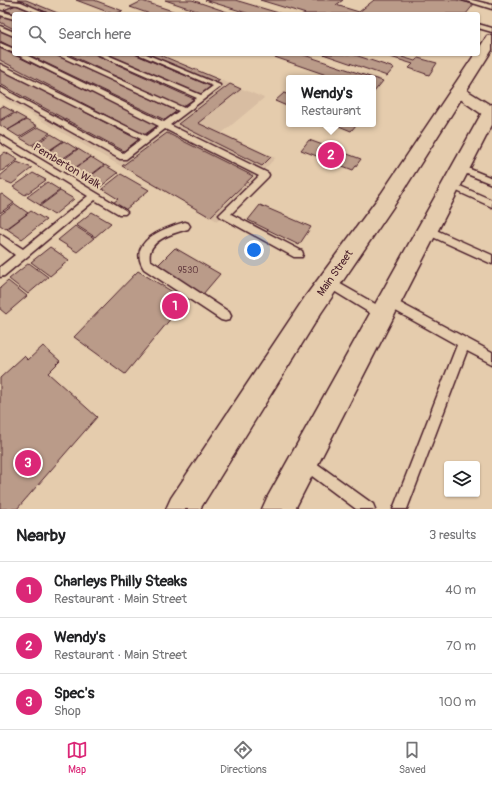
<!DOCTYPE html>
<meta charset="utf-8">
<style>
:root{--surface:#fff;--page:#f6f6f6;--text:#202124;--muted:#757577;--line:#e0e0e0;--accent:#db2777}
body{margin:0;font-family:Pangolin,sans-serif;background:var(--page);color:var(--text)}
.controls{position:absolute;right:12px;bottom:12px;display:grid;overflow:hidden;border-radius:4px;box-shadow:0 1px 3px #0004}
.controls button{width:36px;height:36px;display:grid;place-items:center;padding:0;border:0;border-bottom:1px solid var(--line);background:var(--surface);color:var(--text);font:20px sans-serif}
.you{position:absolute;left:254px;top:250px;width:14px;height:14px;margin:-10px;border:3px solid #fff;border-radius:50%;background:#1a73e8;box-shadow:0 0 0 6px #1a73e833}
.badge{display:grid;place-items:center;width:26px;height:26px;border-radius:50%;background:var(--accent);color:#fff;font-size:13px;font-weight:700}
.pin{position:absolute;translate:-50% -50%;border:2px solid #fff;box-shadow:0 1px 4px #0006}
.popup{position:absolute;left:286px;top:75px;width:90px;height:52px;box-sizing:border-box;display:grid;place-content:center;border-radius:4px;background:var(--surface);filter:drop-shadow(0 1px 3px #0005);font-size:13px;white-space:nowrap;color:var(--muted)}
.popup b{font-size:15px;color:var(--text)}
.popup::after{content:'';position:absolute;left:50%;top:100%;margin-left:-8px;border:8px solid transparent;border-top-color:var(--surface)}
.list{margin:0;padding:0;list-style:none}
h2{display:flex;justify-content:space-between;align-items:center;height:52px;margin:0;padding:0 16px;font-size:17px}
h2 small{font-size:13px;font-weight:400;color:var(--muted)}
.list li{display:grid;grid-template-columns:26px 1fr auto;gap:12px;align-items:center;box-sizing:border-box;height:56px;padding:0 16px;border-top:1px solid var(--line)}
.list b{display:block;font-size:15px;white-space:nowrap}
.list p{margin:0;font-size:13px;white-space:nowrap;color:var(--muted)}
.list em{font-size:13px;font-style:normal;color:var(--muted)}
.icon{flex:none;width:22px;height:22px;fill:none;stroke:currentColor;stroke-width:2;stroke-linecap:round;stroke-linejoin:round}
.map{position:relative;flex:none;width:492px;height:509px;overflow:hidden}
.search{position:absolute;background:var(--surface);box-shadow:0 1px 3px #0004;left:12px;right:12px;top:12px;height:44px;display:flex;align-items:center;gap:10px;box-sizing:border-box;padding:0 14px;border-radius:4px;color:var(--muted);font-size:15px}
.sheet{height:220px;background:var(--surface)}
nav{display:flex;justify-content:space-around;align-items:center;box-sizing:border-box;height:56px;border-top:1px solid var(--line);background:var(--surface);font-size:11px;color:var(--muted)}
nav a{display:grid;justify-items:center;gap:2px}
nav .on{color:var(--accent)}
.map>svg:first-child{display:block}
.built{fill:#d8bda2}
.building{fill:#ba9b89;stroke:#4a1f2b}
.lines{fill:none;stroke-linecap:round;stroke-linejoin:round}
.lane-casing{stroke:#4a1f2b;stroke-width:3}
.secondary-casing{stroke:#4a1f2b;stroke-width:3}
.primary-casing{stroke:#4a1f2b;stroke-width:3}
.lane{fill:#e5ccad;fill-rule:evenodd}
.secondary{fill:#e5ccad;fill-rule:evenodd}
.primary{fill:#e5ccad;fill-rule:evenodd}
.labels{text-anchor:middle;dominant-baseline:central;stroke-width:4;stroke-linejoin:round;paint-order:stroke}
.number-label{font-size:9px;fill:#663e42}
.street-label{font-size:11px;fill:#4a1f2b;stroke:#e5ccad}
</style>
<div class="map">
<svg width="492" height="509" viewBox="0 0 492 509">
<rect width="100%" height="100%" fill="#e5ccad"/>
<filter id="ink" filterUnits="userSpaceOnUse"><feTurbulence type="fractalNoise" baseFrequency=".025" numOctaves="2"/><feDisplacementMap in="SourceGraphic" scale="8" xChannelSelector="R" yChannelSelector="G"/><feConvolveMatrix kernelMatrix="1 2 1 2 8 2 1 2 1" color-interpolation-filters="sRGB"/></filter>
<g filter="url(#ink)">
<path class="built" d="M0,0H28L62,14H14V54H159L264,98L222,133L275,158L217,221L0,97Z"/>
<path class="building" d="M17,0H26L60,14H51Z
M76,0H94L123,11L113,14Z
M165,0H192L233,14H206Z
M205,0H235L282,14H250Z
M260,0H343L336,5L359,12L374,0H456L474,4L466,14H306Z
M142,1L182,14H150L130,7Z
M16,5L39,14H15L4,10Z
M16,5L36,13L15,14L4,10Z
M5,14L14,18V29L0,22V19L2,18L0,16Z
M0,29L14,36V48L0,41Z
M0,48L158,125L144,135L0,60Z
M27,54H54L177,111L165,120Z
M68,54H94L194,99L182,107Z
M107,54H134L213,87L202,95Z
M147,54H158L220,80L216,83Z
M266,54H301L373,78H335Z
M323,54H352L394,68L387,76Z
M381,54H405L402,57L415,61L418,58L437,63L429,75L409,68L413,64Z
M0,68L139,140L124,151L0,84Z
M373,78L383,81L374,92L373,91Z
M230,84L241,89L198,123L271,157L262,166L178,124Z
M284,93L289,95V107L275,101Z
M3,106L14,112L0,120V108Z
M15,113L26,119L8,130L0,125V121Z
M26,120L37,126L19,137L8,130Z
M334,124H357L351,131Z
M38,127L50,133L32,145L20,138Z
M167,133L253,176L210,217L122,166Z
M51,134L63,141L45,153L33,146Z
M309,140L361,159L353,170L301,150Z
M64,141L77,149L59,161L46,153Z
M78,149L91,157L73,169L60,162Z
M5,152L18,160L0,172V156Z
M91,157L104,165L87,178L73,170Z
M17,162L32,168L12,184L0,179V176Z
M105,165L118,173L100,187L87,179Z
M33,173L46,180L25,195L13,187Z
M121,174L149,190L125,210L113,203L118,199L102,189Z
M47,182L60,190L40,205L27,197Z
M60,191L74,199L54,215L40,206Z
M2,194L14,203L0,213V195Z
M15,204L28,213L6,229L0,225V215Z
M260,205L311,227L299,245L248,220Z
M31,211L46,220L22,239L7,229Z
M92,212L111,223L95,237L76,225Z
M75,226L94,238L77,252L58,240Z
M50,247L69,260L50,276L31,262Z
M175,248L220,274L203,294L157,266Z
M29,263L48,277L28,294L9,279Z
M138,271L186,300L125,374L74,337Z
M8,281L27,296L6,314L0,309V288Z
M43,346L60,361L48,373L97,417L17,509H0V378L24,356L28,360Z"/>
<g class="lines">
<g class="lane-casing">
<path id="lane" d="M0,0L21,2L48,14H40L18,5L0,3Z
M463,0H472L492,5V9Z
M0,11L14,15V19L0,15Z
M478,24L492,28V32L478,28Z
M0,26L14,32V36L0,30Z
M0,43L14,49V53L0,47Z
M16,54H24L164,122L179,111L55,54H63L184,108L197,98L97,54H105L201,95L213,86L138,54H146L220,85V87L170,125L268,173L269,175L268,177L231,214L302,251L303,254L302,257H294L221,217L219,215L259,176L165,129L126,159H120L0,92V87L123,153L141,139L0,69V64L146,136L159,126Z
M0,135L125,210L127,212L125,214H119L95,200L4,276L0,277V267L15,255L0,243V234L23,249L88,196L0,142Z
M460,165L492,178V184L457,170L456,168L457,166Z
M451,182L492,200V207L448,187L447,185L448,183Z
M185,222L188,223L190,226L188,229C174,233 146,240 150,260L229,312L231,316L229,320L225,321L221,320L144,269C126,241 165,228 185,222Z
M427,226L492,255V264L424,233L422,230L424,227Z
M328,277L386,310L388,314L386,318L382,319L378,318L324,285L323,282L324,279Z
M389,297L492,352V364L467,351L407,509H393L457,345L385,305L384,302L385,299Z
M305,455L373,504L375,509H356L300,467L298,462L300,457Z"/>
</g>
<g class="secondary-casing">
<path id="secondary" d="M458,86L463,88L492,106V118L486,117L453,94L450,91L453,88Z"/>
</g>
<g class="primary-casing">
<path id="primary" d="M492,35V50L395,204L321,313L200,509H166L171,498L305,297L381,194L475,54H478V50L487,36Z
M492,104V125L295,509H262L267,498L484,109L486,106Z"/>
</g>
<use href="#lane" class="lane"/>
<use href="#secondary" class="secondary"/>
<use href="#primary" class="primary"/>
</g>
</g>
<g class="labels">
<g class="number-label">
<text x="188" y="270">9530</text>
</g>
<g class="street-label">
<text transform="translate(67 166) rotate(31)">Pemberton Walk</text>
<text transform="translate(335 273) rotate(-55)">Main Street</text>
</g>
</g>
</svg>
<div class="controls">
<button><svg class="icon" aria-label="layers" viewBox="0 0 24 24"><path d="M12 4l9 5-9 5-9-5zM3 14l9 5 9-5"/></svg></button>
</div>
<div class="you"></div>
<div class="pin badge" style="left:175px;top:306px">1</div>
<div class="pin badge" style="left:331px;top:155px">2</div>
<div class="popup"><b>Wendy's</b>Restaurant</div>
<div class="pin badge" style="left:28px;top:463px">3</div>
<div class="search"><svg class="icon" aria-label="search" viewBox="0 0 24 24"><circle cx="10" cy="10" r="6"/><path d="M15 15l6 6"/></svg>Search here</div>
</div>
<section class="sheet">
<h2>Nearby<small>3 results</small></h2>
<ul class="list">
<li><span class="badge">1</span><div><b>Charleys Philly Steaks</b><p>Restaurant · Main Street</p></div><em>40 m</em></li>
<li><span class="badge">2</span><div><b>Wendy's</b><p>Restaurant · Main Street</p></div><em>70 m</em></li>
<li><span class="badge">3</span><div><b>Spec's</b><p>Shop</p></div><em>100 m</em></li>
</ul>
</section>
<nav>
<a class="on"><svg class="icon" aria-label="map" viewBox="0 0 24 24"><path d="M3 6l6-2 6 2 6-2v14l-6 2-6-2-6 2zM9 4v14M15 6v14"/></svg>Map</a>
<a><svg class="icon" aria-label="directions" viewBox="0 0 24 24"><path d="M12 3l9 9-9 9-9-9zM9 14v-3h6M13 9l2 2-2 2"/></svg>Directions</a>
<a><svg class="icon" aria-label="saved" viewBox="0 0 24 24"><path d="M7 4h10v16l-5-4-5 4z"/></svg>Saved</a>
</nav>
